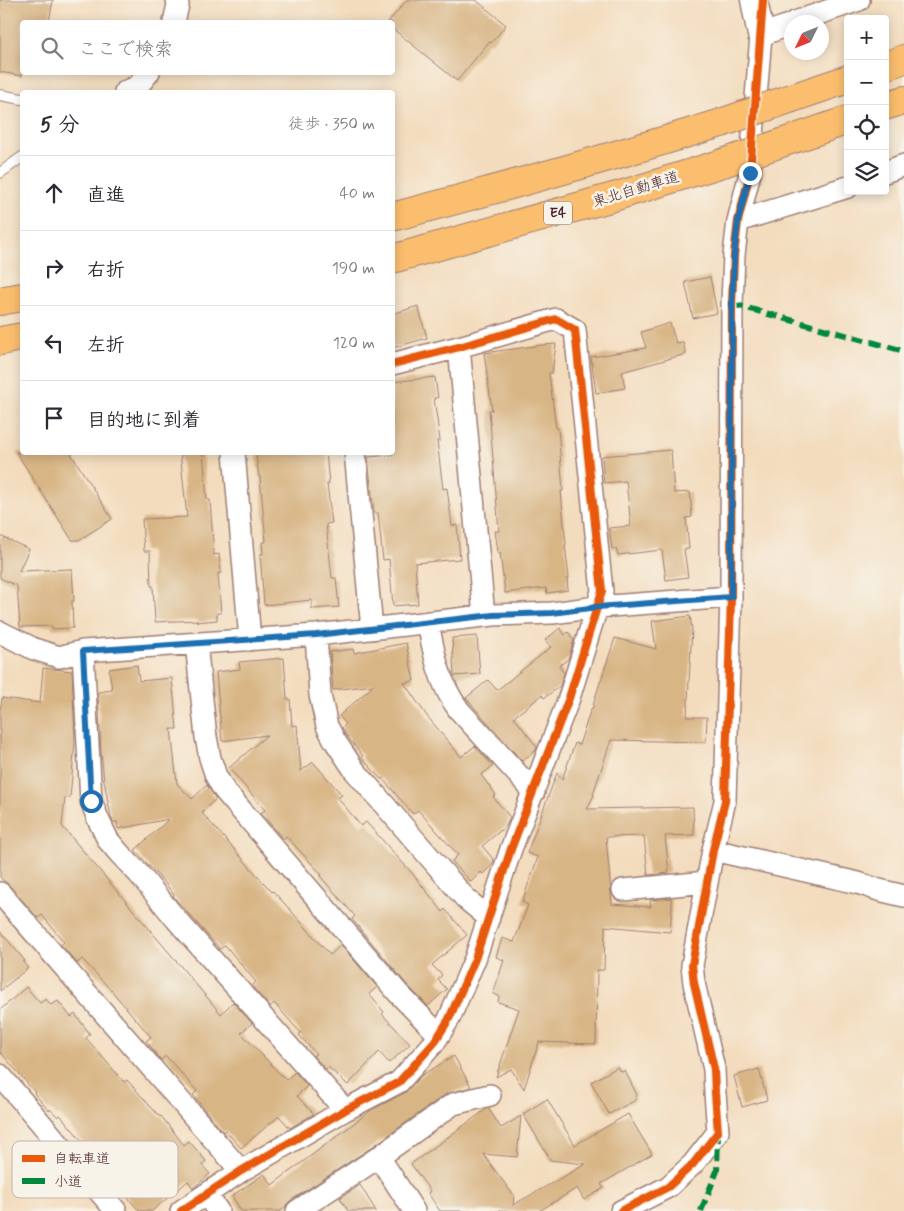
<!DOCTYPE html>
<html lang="ja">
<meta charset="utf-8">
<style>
:root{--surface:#fff;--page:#f2f2f3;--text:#2b2b33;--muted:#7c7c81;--line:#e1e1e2}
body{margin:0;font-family:Mynerve,"Klee One",sans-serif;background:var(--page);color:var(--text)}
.controls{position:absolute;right:15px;top:15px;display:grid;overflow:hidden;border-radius:5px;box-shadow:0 2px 12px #0003}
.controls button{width:45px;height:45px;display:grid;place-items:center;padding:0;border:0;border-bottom:1px solid var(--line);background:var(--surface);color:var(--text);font:25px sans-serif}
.compass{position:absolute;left:784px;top:15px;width:45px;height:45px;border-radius:50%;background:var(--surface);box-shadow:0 2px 12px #0003;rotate:227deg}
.stop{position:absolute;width:15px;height:15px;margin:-11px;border:4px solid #1f6fb2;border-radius:50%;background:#fff}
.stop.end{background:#1f6fb2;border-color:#fff;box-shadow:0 1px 5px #0008}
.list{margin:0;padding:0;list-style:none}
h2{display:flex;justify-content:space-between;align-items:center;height:65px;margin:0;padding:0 20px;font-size:21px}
h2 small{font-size:16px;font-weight:400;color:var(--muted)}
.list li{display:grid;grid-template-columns:32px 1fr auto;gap:15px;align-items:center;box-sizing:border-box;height:75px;padding:0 20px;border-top:1px solid var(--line)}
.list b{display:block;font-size:19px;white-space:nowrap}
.list em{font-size:16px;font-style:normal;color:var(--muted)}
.icon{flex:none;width:28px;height:28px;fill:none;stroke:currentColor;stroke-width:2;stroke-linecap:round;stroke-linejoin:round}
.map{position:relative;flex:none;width:904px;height:1211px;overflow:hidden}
.search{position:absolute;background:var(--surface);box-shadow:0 2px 12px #0003;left:20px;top:20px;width:375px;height:55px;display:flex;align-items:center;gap:12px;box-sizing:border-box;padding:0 18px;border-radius:5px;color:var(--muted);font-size:19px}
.panel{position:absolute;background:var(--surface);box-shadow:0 2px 12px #0003;left:20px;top:90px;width:375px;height:365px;border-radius:5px}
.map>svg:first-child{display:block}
.building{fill:#d8b585}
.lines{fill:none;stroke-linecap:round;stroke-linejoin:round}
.service-casing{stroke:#9e7e74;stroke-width:12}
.minor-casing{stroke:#9e7e74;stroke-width:24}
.tertiary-casing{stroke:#9e7e74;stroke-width:29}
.motorway-casing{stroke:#9e7e74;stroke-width:30}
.service{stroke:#fff;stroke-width:10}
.minor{stroke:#fff;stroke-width:21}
.tertiary{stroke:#fff;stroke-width:26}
.motorway{stroke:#fbbe6e;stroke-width:28}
.motorway-bridge-casing{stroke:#9e7e74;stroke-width:30;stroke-linecap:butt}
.motorway-bridge{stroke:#fbbe6e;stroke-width:28}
.quiet{stroke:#00873e;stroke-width:6;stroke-dasharray:12 6;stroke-linecap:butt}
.cycleway-casing{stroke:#f7f3e8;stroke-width:11}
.cycleway{stroke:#e8590c;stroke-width:8}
.route{stroke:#1f6fb2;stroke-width:6}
.labels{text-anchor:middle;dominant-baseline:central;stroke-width:5;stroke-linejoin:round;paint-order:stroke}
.shield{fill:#f7f3e8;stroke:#7e5f64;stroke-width:1}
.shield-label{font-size:14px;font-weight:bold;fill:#4a1f2b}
.street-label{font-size:15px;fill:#4a1f2b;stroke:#f7f3e8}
.key{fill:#f7f3e8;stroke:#c3b3af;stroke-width:1}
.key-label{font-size:14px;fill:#4a1f2b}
</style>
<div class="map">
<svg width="904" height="1211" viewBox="0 0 904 1211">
<rect width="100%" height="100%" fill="#f7f3e8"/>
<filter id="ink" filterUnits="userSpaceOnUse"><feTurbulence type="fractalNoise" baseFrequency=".02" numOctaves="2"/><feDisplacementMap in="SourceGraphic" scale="10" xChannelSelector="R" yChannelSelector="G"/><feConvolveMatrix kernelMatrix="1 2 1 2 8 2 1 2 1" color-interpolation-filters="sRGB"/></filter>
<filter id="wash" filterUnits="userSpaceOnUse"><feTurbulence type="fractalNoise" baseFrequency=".0096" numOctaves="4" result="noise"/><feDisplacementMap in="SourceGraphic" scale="20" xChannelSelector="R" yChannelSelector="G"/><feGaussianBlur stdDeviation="1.12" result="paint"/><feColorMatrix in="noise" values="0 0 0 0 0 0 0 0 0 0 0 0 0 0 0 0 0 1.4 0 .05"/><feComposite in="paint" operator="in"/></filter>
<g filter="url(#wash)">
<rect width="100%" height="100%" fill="#f3dcbd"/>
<g id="blocks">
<path class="building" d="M0,0H53L49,22H22V76L0,72Z
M407,0H476L506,25L491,43L489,42L457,81L392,28V22H388Z
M710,277L717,313L693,318L685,282Z
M418,306L427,338L392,348V314Z
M670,323L676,343L683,342L686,354L622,372L625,388L596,393L591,357L646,348L641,332Z
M556,344L552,373H549L556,428H558L563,491H561L566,545H565L569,578L567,579L568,590L547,593L546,588L505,593L500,553H498L495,531H499L489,410H492L484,353L542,345Z
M435,377L438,398H434L440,441H437L443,489L447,488L452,526L457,525L460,559L415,563L418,604L393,606L389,559L383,560L378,513H374L368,457L392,455V382Z
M671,450L674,493L690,492L692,517L686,518L689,549H684L688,577L666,580L662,550L618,555L616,549H612L609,528L631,526L626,481L604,483L602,456Z
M16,452H70L112,519L79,540H72Z
M180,452H203L207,500H210L214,555L219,554L221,573H218L221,613H217V620L197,622V620L155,622L153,586H151L150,551H144L142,519L187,517Z
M278,452H326L329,484H327L332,523L326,524L332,578H336L339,607L312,609V600L264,605L260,554H263L262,542H266L260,477H259L256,455Z
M0,536L29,549L19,571L72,569L74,601H72L73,628L52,629V626L20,627L17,586L0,578Z
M690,616L692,629L687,717H707L706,742L611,740L593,794L594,795L587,809L693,807L694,835L665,836L669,873L648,875L644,836L606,837L612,904L651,907L650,900L671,898L672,906L670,932L605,926L604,970H597L596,1044L539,1042L524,1089L511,1069L496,1077L519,1009L498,1002L499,996L493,994L504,960L496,957L502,938L514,942L528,905L522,902L538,857L527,853L557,773L562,780L575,743L579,745L591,709L592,710L596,695L615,638L656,649L652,621Z
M560,628L565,635L568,632L574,640L568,659L559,666L564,673L560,686L544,698L542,695L514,717L537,747L535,751L522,761L466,698L488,680L497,690L551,647L545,640Z
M477,636L480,674L454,676L452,638Z
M406,643L414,681L404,683L427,716L461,757L475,746L493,766L481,775L496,795L493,797L510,817L506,826L482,846L494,860L492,865L483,874L481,872L471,882L452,861L458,855L418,810L413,814L382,778L381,779L361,757L363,756L350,740L342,728L346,724L339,716L374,685L333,690L330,652L353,649L354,653Z
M284,658L287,699H290L292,726L297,725L301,771L313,762L342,795L338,798L361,826L366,822L411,872L443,912L445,909L467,935L432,965L442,975L438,980L447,989L428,1006L408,986L352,919L355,916L320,876L322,875L286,836L283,839L261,813L265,810L229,768L267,735L222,741L216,672L240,669L239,662Z
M137,665L139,681L172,678L177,729H171L177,784L192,799L207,785L216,799L203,811L204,812L202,813L272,892L273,891L293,913L330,955L341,945L377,987L369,994L384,1012L382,1014L410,1044L389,1063L379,1052L348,1085L328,1067L326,1069L313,1056L316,1054L299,1035L301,1033L274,1003L270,1007L252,986L256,982L225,945L220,949L173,896L174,895L168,887L135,850L169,819L118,829L117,822H113L111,817L104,781L101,751L98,692L112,690L109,669Z
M43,668L72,671L75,742L70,798L65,797L62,826L221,1014L233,1002L252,1023L241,1033L286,1080L295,1072L307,1086L297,1096L314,1114L290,1128L279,1116L241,1148L225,1130L223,1132L193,1095L197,1091L166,1056L161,1060L146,1041L151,1037L111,990L82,959L77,963L61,945L64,942L42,915L38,918L9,885L4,881L0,877V711L2,698L40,703Z
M0,931L25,961L23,962L28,968L0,991Z
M26,987L40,1003L46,999L51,1005L58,1001L71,1017L75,1014L90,1034L86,1038L124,1082L127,1080L160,1117L161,1116L184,1145L189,1141L206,1161L202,1165L210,1174L193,1188L188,1181L152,1211H139L100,1164L101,1163L60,1115L58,1117L50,1109L49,1111L34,1093L35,1092L0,1052V1010Z
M454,1056L471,1087L446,1094L372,1147L290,1201L286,1205L285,1208L281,1211H241L232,1196L264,1174L272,1185L373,1109L405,1093L422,1075Z
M618,1067L621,1072L625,1071L637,1095L635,1096L636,1100L609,1114L591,1082Z
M759,1069L767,1100L742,1107L734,1076Z
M547,1099L575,1145L628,1114L652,1154L601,1184L604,1188L584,1200L577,1188L539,1211H440L428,1193L430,1191L411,1164L488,1108L501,1128L521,1116L517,1157L483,1154L514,1196L513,1205L586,1164L549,1160L550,1159L523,1114Z
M360,1185L376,1211H348L340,1198Z"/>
</g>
</g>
<g filter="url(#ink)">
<use href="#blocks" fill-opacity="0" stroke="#9e7e74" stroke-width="1"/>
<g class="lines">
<g class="service-casing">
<path id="service" d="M0,95L22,99
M0,173L22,157"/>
</g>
<g class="minor-casing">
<path id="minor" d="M174,22L178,5L177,0
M795,22L859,0
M125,92L138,86L149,72
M885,172L904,165
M738,221L848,187
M459,347L484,616
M234,452L250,640
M355,452L372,629
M428,622C434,655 439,683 459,710L534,792
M0,632L34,649L59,657L83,651L316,635L493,615L552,613L597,607L731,597
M316,635L320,695L327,726L335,741L355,771L466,899L489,918
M196,643L206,737L210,758L216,776L224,790L399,994L439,1035
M83,651L91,801L98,819L108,840L119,853L139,874L176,919L345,1110
M713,850L858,883L879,890L904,896
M623,890L707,882
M0,893L241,1171
M0,1075L116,1211
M379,1157L414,1211
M206,1194L218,1211
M181,1211L241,1171L345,1110L399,1082L434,1043L449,1019L475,959L511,849L569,698L602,591L575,330L556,319L459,347L392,364
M297,1211L379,1157L453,1104L490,1095
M621,1211L668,1187L693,1164L718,1132L715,1093L714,1069L694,983L692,965L713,850L725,801L731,597L732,304L734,255L738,221L750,173L761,35L792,24"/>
</g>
<g class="tertiary-casing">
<path id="tertiary" d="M754,0L761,35"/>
</g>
<g class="motorway-casing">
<path id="motorway" d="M885,66L904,59
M792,98L848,79
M885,106L904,100
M796,138L848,120
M392,217C503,188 612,157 721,123
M392,259L617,196L723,163
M0,301L22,297
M0,341L22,337"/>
</g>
<use href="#service" class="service"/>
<use href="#minor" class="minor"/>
<use href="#tertiary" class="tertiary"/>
<use href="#motorway" class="motorway"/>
<g class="motorway-bridge-casing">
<path id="motorway-bridge" d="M721,123L792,98
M723,163L796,138"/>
</g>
<use href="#motorway-bridge" class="motorway-bridge"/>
<path class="quiet" d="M732,304L904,351
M701,1211L717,1171L718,1135"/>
<g class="cycleway-casing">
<path id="cycleway" d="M181,1211L241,1171L345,1110L399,1082L434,1043L449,1019L475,959L511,849L569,698L602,591L575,330L556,319L459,347L392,364
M621,1211L668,1187L693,1164L718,1132L715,1093L714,1069L694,983L692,965L713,850L725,801L731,597L732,304L734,255L738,221L750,173L763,0"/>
</g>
<use href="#cycleway" class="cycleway"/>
</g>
</g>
<g class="lines" filter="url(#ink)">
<path class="route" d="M91,801L83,651L316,635L493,615L552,613L597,607L731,597L732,304L734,255L738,221L750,173"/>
</g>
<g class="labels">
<rect class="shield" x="544" y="201.5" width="28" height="23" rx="4"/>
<g class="shield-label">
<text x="558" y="213">E4</text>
</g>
<g class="street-label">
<text transform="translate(636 190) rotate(-17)">東北自動車道</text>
</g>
</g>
<rect x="12" y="1141" width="166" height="57" rx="8" class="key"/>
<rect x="22" y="1155" width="23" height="7" fill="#e8590c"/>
<rect x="22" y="1178" width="23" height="6" fill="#00873e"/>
<g class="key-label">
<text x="54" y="1163">自転車道</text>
<text x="54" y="1186">小道</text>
</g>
</svg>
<div class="controls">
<button>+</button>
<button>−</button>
<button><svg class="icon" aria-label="locate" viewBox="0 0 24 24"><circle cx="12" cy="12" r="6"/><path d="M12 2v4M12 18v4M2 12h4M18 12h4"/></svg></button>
<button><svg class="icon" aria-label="layers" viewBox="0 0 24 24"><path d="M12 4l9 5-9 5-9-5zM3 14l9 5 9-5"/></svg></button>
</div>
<svg class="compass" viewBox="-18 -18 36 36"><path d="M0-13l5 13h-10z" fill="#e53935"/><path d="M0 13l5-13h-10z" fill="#7c7c81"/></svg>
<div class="stop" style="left:91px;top:801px"></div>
<div class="stop end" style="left:750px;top:173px"></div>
<div class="search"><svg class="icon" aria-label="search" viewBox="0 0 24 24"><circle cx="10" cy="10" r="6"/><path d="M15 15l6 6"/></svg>ここで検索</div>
<section class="panel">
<h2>5 分<small>徒歩 · 350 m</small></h2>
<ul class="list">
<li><svg class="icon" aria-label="ahead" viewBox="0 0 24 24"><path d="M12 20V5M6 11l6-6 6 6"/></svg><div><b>直進</b></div><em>40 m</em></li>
<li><svg class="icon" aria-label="right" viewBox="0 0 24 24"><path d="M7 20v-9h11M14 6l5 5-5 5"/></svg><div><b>右折</b></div><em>190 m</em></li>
<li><svg class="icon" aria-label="left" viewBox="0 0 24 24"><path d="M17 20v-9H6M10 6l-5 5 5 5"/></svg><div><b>左折</b></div><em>120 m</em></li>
<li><svg class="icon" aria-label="arrive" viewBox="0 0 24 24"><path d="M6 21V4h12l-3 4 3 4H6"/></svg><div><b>目的地に到着</b></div></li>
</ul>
</section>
</div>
